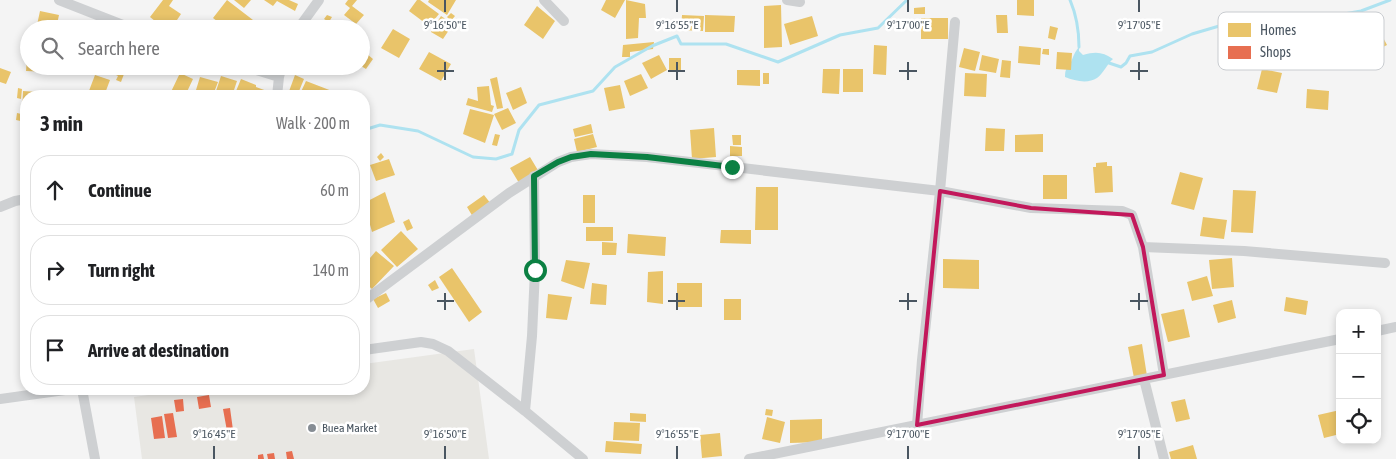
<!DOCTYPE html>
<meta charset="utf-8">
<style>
:root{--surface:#fff;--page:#f6f6f6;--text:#202124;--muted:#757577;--line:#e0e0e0}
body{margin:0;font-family:"Asap Condensed",sans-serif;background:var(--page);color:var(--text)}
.controls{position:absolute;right:15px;bottom:15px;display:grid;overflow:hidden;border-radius:10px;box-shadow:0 2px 8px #0003}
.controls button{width:45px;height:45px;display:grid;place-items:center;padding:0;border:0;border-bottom:1px solid var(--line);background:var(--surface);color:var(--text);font:25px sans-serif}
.stop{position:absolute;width:15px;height:15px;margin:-11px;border:4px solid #0b8043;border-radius:50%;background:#fff}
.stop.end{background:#0b8043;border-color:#fff;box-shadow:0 1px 5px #0008}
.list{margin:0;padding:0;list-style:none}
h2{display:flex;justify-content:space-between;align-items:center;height:65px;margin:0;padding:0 20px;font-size:21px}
h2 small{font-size:16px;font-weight:400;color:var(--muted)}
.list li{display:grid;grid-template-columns:32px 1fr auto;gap:15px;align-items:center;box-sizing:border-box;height:70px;margin:0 10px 10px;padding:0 10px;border:1px solid var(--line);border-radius:20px}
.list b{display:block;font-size:19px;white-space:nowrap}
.list em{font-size:16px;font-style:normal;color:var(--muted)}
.icon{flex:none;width:28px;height:28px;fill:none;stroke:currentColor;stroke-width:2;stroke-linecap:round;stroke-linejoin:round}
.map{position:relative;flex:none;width:1396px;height:459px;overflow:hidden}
.search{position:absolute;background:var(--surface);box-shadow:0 2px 8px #0003;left:20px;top:20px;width:350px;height:55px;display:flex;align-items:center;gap:12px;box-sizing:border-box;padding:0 18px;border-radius:28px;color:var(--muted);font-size:19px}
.panel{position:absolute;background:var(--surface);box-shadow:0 2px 8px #0003;left:20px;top:90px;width:350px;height:305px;border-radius:20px}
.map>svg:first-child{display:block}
.commercial{fill:#e8e7e3}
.water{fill:#aee2f0}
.homes{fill:#e9c46a}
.shops{fill:#e76f51}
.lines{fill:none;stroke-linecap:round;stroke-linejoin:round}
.stream{stroke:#aee2f0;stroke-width:3}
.minor{stroke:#ced0d2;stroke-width:10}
.route{stroke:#0b8043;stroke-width:6}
.marked{fill:none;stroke:#c2185b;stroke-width:4;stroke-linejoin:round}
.ticks{fill:none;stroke:#4a5661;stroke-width:2}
.poi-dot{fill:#868d94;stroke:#fff;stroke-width:2}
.labels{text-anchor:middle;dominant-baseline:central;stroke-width:5;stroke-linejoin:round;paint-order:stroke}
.poi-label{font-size:12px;fill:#4a5661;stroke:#fff;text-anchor:start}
.key{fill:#fff;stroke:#c9ccd0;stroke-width:1}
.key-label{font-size:14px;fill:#4a5661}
.ticks-label{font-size:12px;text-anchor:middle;fill:#4a5661;stroke:#fff;stroke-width:5;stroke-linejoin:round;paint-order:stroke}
</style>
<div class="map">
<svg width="1396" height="459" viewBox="0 0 1396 459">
<rect width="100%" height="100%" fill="#f4f4f4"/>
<path class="commercial" d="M474,349L489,459H142L134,397L192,389H364V364Z"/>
<path class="water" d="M1079,47V51L1083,55C1096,51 1103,52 1113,59C1107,64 1103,74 1097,78C1088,84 1075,81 1065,77C1065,68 1067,69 1071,62C1074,55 1074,53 1079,47Z"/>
<path class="homes" d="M163,0H173L169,6L181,14L171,29H165L150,17Z
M227,0L253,20L246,29H227L213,18Z
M234,0H251L244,8Z
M264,0H289L298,4L295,11L277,1L273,6Z
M348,0H357L352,6L364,15L356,24L344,15L350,8L345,4Z
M417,0H420L439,14L429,26L409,11Z
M429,0H456L447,15L428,2Z
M606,0H625L615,18L601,10Z
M626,0L645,4L646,18H639L638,38L626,39Z
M1017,0H1034V16L1017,15Z
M781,5L782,47L764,48V6Z
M537,6L555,21L543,39L524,25Z
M925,7V14H914V8Z
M40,11L59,15L56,29L37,25Z
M451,13L455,16L451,21L447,17Z
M327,15L332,17L329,22L324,19Z
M682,15L704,16L703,31L681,30Z
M705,15L735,16L734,32H705Z
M996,15H1007L1008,33H997Z
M441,16L453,24L443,39L431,32Z
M812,16L818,36L790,45L784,24Z
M921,18H948V39H921Z
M208,24L214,27V29H205Z
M1050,26L1058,28L1055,40L1048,38Z
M1377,26L1387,45L1371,53L1362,34Z
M393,29L410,39L399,58L381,48Z
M25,40H29V54H23Z
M654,42L653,49L630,52V57H622L623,45Z
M874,45L887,46L886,75L873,74Z
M1019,46L1041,48L1040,65L1018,63Z
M964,48L980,52L975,71L959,67Z
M361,49L373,59L366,69L361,66Z
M1043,49H1049V55L1042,54Z
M429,52L451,64L441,81L419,69Z
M1057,52L1072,53L1071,70L1056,69Z
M659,55L667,70L651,79L642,63Z
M982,55L999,59L996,73L979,70Z
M27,57H29V66H50V72L26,71Z
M669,58H681V70H669Z
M1002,60L1011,61L1010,78L1000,77Z
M96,66H110L107,72Z
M119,66H127L121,82L116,80L118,76L116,75Z
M0,68L11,72L6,84L0,82Z
M823,69H840L839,94L822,93Z
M843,69H863V92H843Z
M1262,69L1282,73L1277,93L1257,89Z
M737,70H760V86L737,85Z
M180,73L193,79L185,96H169Z
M763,73H769V84H763Z
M965,73L987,74L986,97L964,96Z
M641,74L648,88L630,96L624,81Z
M95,75L110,80L104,96H87Z
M295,75L304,79L297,96L288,94Z
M221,76L237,81L232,96H223L215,94Z
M200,77L218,82L213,95L196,90Z
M497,77L503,108L497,109L490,79Z
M241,79L256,85V87L267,91L266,96H234Z
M306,81L332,91L330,96H299Z
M620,85L625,108L609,111L604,88Z
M489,86L491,105L494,106L492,112L466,105L468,98L478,101L477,87Z
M521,87L527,103L513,110L506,93Z
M18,88L22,89L21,99L17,98Z
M1307,89L1329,91L1328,110L1306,108Z
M23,91L38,92V96H26V113H22Z
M508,108L516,123L502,130L494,114Z
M470,109L494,115L485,143L463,134Z
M17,113L26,115L25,122L16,120Z
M591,124L593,133L575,137L573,129Z
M714,128L716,157L692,159L690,130Z
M986,128L1005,129L1004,151H985Z
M495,134L500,135L497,146L492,145Z
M593,134L597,147L577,152L574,139Z
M1043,134V152H1015V135Z
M732,135H741V145H733Z
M730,146L742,147V156H730Z
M381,153L384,157L380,161L377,157Z
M530,157L539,172L519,183L510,168Z
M389,159L395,175L376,181L370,165Z
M1107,162V166H1112L1113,192L1095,193L1093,167H1096V163Z
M1180,172L1203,178L1194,210L1171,204Z
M1043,175H1067V199H1043Z
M756,187H778V230H755Z
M1233,190L1256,191L1253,233L1231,232Z
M385,192L395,222L372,232L364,203Z
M484,195L491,204L473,217L467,207Z
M583,195H595V223H583Z
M1203,217L1227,220L1224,239L1200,236Z
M409,219L413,228L407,231L403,222Z
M586,227H613V241H586Z
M721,230H751V244L720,243Z
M401,231L418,249L397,267L381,250Z
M628,234L666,237L665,256L627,253Z
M602,242L617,243L616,255H602Z
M376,251L394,266L372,289L364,282V265Z
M1232,258L1234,287L1212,289L1209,260Z
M943,259L979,260V289L943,288Z
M566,260L590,263L584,289L561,281Z
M452,268L482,312L469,322L439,277Z
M663,271V304L647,302L648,272Z
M1207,276L1213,296L1192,301L1187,282Z
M435,280L439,288L432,291L428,285Z
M592,283L607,285L606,305L590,304Z
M677,283H702V307H677Z
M386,293L390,301L378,308L373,299Z
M548,294L572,297L567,320L546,318Z
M1286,297L1308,301L1306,315L1284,311Z
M724,299H741V320H724Z
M1232,300L1236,318L1218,323L1213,305Z
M1184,309L1190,337L1168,342L1161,314Z
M1142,344L1147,376L1134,378L1128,347Z
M1185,399L1190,419L1176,422L1171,402Z
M766,409L773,410L772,416L765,415Z
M1340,410V434L1324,438L1318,415Z
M630,413L646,414V422L630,421Z
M767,417L785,422L780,443L762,439Z
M822,419V442L790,443V420Z
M614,422L640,423L639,441L613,440Z
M720,433L722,456L702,458L700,435Z
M606,441L642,444L641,454L605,452Z
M1193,445L1197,459H1171L1169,452Z"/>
<path class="shops" d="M209,395L211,407L199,409L197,397Z
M183,399L184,411L176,412L174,400Z
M230,408L233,430L227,431L223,409Z
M173,413L177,437L168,438L164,414Z
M162,416L165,438L154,439L151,418Z
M292,451L294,459H287L286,452Z
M274,453L275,459H268L267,454Z
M263,454L264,459H258V455Z"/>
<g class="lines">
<path class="stream" d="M1070,0C1076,14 1079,31 1079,47
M1109,63L1121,67L1126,63L1130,56L1152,52L1192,34L1226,24L1288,26L1327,17L1361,11L1390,0
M364,130L380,125L418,131L473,157L496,159L512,154L519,130L539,105L593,91L615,67L652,46L677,36L681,44H726L778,62L840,35L878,28L907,0"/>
<path class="minor" d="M59,0L133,29
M544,0L564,21
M787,0L800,2
M955,22L940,191L1031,208L1122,211L1132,215L1143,247L1164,375
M298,29L319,0
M244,66L279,77
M277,96L279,77L282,66
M0,207L15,201L26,199
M1143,247L1244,251L1385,263
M364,301L509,193L558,162L571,157L591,154L647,157L940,191L922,360L917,425
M1377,331L1396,327
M364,350L421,342L433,344L448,351L525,411L583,459
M1144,379L1164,459
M82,389L95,459
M0,399L72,389
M525,411L532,336L535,270L534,176
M749,459L1340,339"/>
</g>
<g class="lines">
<path class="route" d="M535,270L534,176L558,162L571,157L591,154L647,157L732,167"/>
</g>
<path class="marked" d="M940,191L1031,208L1132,215L1143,247L1164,375L917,425Z"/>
<path class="ticks" d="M445,0V12M677,0V12M908,0V12M1139,0V12M445,62V80M677,62V80M908,62V80M1139,62V80M437,71H454M668,71H685M899,71H917M1130,71H1148M445,293V310M677,293V310M908,293V310M1139,293V310M437,301H454M668,301H685M899,301H917M1130,301H1148M214,446V459M445,446V459M677,446V459M908,446V459M1139,446V459"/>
<circle class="poi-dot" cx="312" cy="428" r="5"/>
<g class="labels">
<g class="poi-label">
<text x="322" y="428">Buea Market</text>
</g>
</g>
<rect x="1218" y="12" width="166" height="58" rx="8" class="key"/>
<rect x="1228" y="23" width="23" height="14" fill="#e9c46a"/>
<rect x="1228" y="46" width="23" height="13" fill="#e76f51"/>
<g class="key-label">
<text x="1260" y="35">Homes</text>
<text x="1260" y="57">Shops</text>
</g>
<g class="ticks-label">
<text x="445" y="29">9°16'50"E</text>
<text x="677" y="29">9°16'55"E</text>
<text x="908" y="29">9°17'00"E</text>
<text x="1139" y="29">9°17'05"E</text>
<text x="214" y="438">9°16'45"E</text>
<text x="445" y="438">9°16'50"E</text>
<text x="677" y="438">9°16'55"E</text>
<text x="908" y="438">9°17'00"E</text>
<text x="1139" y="438">9°17'05"E</text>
</g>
</svg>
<div class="controls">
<button>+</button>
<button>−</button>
<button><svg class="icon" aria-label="locate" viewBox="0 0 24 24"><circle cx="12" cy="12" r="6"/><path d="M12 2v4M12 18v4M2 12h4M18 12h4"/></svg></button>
</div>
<div class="stop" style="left:535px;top:270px"></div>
<div class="stop end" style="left:732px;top:167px"></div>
<div class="search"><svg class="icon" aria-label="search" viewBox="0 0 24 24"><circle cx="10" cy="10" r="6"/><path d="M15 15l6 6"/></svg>Search here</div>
<section class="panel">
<h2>3 min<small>Walk · 200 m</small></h2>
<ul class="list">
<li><svg class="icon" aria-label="ahead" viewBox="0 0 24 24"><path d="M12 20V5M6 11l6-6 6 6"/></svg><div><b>Continue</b></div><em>60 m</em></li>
<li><svg class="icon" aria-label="right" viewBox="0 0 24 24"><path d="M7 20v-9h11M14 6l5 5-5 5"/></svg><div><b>Turn right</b></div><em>140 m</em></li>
<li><svg class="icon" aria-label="arrive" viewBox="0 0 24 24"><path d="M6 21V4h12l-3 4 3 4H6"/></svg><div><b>Arrive at destination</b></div></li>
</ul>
</section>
</div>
